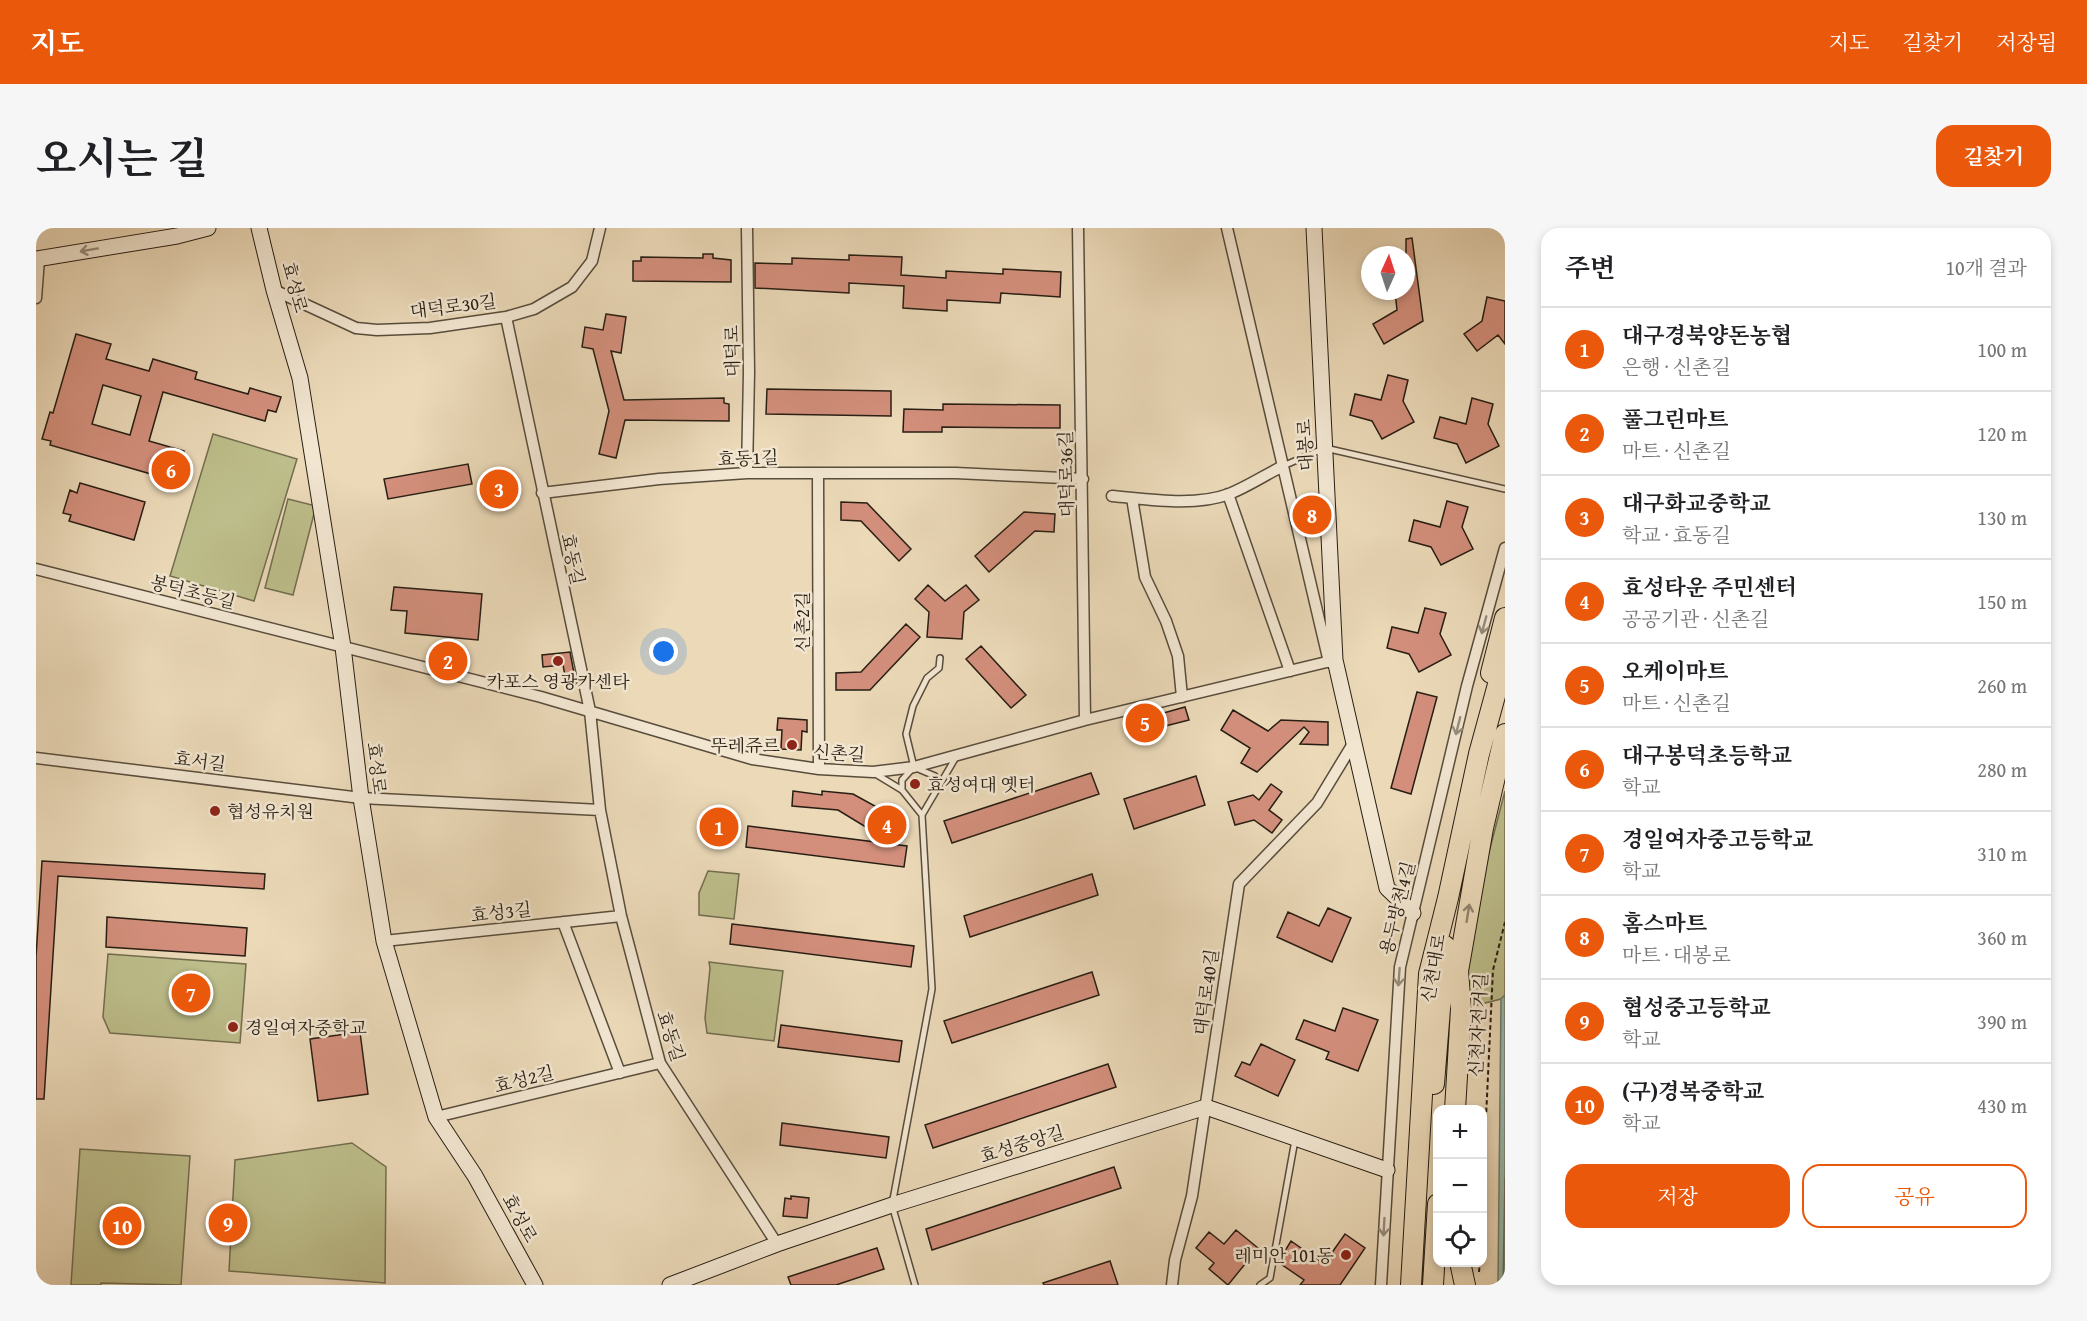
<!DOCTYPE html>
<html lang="ko">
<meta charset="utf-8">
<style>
:root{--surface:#fff;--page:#f6f6f6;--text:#202124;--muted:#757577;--line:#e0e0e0;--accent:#ea580c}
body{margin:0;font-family:"Gentium Book Plus","Noto Serif KR",serif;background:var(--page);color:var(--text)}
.controls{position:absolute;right:18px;bottom:18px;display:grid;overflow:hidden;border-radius:12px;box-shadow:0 3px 9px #0003}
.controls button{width:54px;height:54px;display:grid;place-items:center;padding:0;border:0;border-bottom:2px solid var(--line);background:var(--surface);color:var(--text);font:30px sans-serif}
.compass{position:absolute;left:1325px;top:18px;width:54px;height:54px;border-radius:50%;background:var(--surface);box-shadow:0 3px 9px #0003;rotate:3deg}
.you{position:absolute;left:628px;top:424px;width:21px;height:21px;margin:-15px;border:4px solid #fff;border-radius:50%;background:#1a73e8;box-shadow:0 0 0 9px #1a73e833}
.badge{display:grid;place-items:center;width:39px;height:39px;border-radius:50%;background:var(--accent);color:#fff;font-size:20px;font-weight:700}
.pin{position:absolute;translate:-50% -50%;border:3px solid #fff;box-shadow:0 2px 6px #0006}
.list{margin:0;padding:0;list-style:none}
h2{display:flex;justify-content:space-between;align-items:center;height:78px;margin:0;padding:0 24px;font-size:26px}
h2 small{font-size:20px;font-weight:400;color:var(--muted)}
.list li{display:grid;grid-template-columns:39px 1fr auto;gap:18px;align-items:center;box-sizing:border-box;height:84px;padding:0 24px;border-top:2px solid var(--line)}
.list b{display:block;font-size:22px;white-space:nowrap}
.list p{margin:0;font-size:20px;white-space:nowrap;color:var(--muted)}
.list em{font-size:20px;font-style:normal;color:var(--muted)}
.actions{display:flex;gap:12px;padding:18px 24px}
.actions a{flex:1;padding:14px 0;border:2px solid var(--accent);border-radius:18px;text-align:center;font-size:21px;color:var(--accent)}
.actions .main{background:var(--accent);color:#fff}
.icon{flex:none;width:33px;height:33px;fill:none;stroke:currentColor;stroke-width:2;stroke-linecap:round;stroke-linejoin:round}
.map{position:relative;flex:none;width:1469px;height:1057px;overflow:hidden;border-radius:18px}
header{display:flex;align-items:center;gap:36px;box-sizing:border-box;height:84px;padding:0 30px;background:var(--accent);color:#fff}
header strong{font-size:28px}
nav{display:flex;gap:33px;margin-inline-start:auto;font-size:21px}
.intro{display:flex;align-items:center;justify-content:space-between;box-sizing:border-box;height:144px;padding:0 36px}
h1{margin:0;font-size:42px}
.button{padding:15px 27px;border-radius:18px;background:var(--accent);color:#fff;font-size:21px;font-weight:700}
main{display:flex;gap:36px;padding:0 36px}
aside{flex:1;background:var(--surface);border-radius:18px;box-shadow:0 3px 9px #0003}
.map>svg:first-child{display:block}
.green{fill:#bdbe8b;stroke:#726e4f;stroke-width:1.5}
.water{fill:#98baae;stroke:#6b7c70;stroke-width:1.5}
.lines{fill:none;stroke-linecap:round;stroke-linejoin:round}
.shore{stroke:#606c60;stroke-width:1.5}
.building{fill:#d38f7c;stroke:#271e13;stroke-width:1.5;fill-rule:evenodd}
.lane-casing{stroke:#584d3c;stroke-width:8}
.street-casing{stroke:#584d3c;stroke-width:13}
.secondary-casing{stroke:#271e13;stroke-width:17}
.highway-casing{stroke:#271e13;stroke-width:22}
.path{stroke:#271e13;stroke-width:2;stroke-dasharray:4.5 3;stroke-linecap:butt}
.lane{stroke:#f2e6d1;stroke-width:5}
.street{stroke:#f2e6d1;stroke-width:10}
.secondary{stroke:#f2e6d1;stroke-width:15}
.highway{stroke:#ebd9b8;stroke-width:20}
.oneway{stroke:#978c7c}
.oneway2{stroke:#93856e}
.poi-dot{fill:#8f2418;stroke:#f2e6d1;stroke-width:2}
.labels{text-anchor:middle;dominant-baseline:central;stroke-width:5;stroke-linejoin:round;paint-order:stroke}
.street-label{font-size:18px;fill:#271e13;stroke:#f2e6d1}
.poi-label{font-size:18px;fill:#271e13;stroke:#f2e6d1;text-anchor:start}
</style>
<header>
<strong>지도</strong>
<nav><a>지도</a><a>길찾기</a><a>저장됨</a></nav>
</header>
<div class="intro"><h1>오시는 길</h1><a class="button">길찾기</a></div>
<main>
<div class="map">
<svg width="1469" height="1057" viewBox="0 0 1469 1057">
<rect width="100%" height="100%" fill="#ebd9b8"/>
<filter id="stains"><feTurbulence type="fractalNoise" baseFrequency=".00333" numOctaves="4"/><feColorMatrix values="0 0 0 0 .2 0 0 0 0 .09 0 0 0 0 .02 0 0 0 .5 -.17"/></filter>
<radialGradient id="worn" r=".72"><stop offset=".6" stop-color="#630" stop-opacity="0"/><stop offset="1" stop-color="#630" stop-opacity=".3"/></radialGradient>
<path class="green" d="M177,206L261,231L218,373L134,348Z
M252,271L280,278L257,367L229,360Z
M1469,563V767L1465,771L1425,781L1422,743Z
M672,643L703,646L698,691L663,687V665Z
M72,726L210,736L204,815L74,805L67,789Z
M673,734L747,743L738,813L671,805L669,790L674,740Z
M316,915L350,939L349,1055L193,1043L199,932Z
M44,921L154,928L145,1057L65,1055V1057H35Z"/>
<path class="water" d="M1469,767V1057H1462L1465,771Z"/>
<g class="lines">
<path class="shore" d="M1467,1057L1469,950"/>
</g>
<path class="building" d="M1376,10L1387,93L1348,116L1337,96L1361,82L1359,63H1370V11Z
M667,26H677V30L695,32V54L597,53V33H605V29L667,30Z
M813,27L866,29L865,47L910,50V43L967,46V41L1025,44L1024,69L965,65L964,75L911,72V83L867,80L868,58L813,55V65L719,60V35L756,36V30L813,32Z
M1451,69L1469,73V116L1462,107L1441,123L1428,106L1446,93Z
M570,86L590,89L585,125L575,123L588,172L688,170V175L693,176V193L589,192L580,230L563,226L573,183L557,121L546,119L549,99L567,102Z
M40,106L75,116L70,131L113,143L117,131L161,144L159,151L212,166L214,160L245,169L240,184L232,182L229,193L127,164L113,213L148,223L140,249L116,242L115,246L14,217L15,213L6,211L14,184L17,185ZM67,157L105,168L94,207L56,196Z
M1352,147L1372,152L1367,173L1378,194L1346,211L1336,193L1314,187L1319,166L1345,172Z
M731,161L855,163V188L730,186Z
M1436,170L1457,176L1452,196L1463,218L1430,235L1421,216L1398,210L1404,189L1430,196Z
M907,176L1024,177V200L906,199V204H867L868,181L907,182Z
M432,236L436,256L352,271L348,251Z
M44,255L109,274L98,312L33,293L35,287L27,285L34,262L41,265Z
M1411,273L1432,279L1426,299L1437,321L1405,337L1395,319L1373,313L1378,292L1404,299Z
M805,274L831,275L875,321L863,333L825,293L805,292Z
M988,284L1019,286L1018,304L999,303L953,344L939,328Z
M892,357L909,373L930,357L943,372L928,384L926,411L891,409L893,384L879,371Z
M358,359L446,366L442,412L369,405L371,383L355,382Z
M1389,380L1410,385L1404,406L1415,427L1383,444L1373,426L1351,420L1356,399L1382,405Z
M870,396L884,409L834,462H800V445L825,444Z
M945,418L990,467L975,480L930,431Z
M534,424L540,456L531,458L527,437L507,439L506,427Z
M1381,464L1401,469L1375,566L1355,560Z
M1149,479L1153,492L1102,505L1099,493Z
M1197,482L1232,503L1245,492L1292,494V517L1264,516L1273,504L1268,499L1221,544L1205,535L1214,520L1185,502Z
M742,490L771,492V504L766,503L765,522L745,521L746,502H741Z
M1055,545L1063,566L916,615L908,593Z
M1160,548L1169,577L1098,601L1088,571Z
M1235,556L1246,564L1233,582L1246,592L1236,605L1218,592L1199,597L1192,574L1217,567L1223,572Z
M757,563L786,567V563L817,566L868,594L856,615L802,582L756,578Z
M712,598L871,618L868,639L710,619Z
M6,633L229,646L228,661L22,648L8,871H0V729Z
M1056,646L1062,667L934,709L928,688Z
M1292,680L1315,690L1296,734L1241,709L1252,684L1283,698Z
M71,689L211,700L209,728L70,719Z
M696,696L878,718L875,739L694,716Z
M1056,744L1063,767L916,815L908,793Z
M1307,780L1342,792L1322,843L1290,831L1293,824L1260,811L1268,792L1299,803Z
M745,797L866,813L863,834L742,819Z
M324,804L332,866L282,873L274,811Z
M1225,816L1259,832L1242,868L1199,848L1206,834L1214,837Z
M1072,836L1080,859L897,920L889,897Z
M746,895L853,909L850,930L744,917Z
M1078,939L1085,960L896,1022L890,1001Z
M755,968L773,970L771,990L747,988L749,970L755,971Z
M1200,1002L1222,1020L1192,1057L1173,1041L1178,1035L1160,1020L1173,1004L1188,1016Z
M1309,1006L1329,1020L1304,1057H1264L1268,1052L1242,1034L1255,1013L1288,1036Z
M841,1020L848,1041L800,1057H755L752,1049Z
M1074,1033L1082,1057H1008L1007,1055Z"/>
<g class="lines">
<g class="lane-casing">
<path id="lane" d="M1247,238L1289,220L1469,261
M878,539L870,506L877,478L891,450L903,440L904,430
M880,540L899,548L901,560
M838,545L866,562L886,587
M866,562V552L875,542
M879,1057L856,977L896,761L886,587L920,529
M1224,1057L1234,1050L1259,912"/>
</g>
<g class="street-casing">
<path id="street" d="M711,0L713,144L711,245
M1042,0L1049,492
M1191,0L1293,434
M238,62L320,100L341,102L394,100L470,89L498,81L536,59L556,33L564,0
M0,70L3,31
M470,89L554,483L564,582L585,688L624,835L741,1016
M782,246L783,541
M506,265L623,251L711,245H920L1047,251
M1192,266L1254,443
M1076,268C1111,271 1159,279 1193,266C1211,259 1229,247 1247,238
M1096,270L1109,349L1130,393L1142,428L1146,469
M0,341L505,469L716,531L783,541L837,544L878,539L1049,492L1299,432
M0,530L325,570L564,582
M527,694L584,845
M348,713L585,688
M400,889L624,835
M1136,1057L1139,1032L1156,968L1203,656L1281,575L1318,514
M1345,1057L1364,739L1431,458L1469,320"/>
</g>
<g class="secondary-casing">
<path id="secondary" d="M223,0L238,62L264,150L307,419L325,570L348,713L400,889L439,948L499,1057
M1278,0L1299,432L1351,660L1377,685
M0,31L141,8L172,0
M634,1057L741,1016L856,977L1170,879L1351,942"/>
</g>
<g class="highway-casing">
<path id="highway" d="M1455,445L1469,390
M1398,856L1409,718
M1419,882L1425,781L1422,743L1447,600L1469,506
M1424,1034L1429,1057
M1375,1057L1393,746L1412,670L1443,526L1469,431
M1397,1057L1402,976"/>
</g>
<path class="path" d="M1446,974L1457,742L1469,694
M1443,1044L1444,1034"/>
<use href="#lane" class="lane"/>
<use href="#street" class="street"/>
<use href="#secondary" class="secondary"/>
<use href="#highway" class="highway"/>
</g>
<defs><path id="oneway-shaft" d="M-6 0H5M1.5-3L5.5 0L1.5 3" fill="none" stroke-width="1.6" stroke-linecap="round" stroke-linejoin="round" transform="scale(1.5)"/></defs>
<g class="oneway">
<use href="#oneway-shaft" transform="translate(53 22) rotate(170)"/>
<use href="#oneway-shaft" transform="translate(1448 397) rotate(105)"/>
<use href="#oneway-shaft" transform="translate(1422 498) rotate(104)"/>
<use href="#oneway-shaft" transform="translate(1363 749) rotate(94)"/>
<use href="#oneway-shaft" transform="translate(1348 999) rotate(93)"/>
</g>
<use class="oneway2" href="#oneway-shaft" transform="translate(1432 685) rotate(-81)"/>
<g class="poi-dot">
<circle cx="522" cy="433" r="6"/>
<circle cx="756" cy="517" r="6"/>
<circle cx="879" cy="556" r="6"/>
<circle cx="179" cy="583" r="6"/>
<circle cx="197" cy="799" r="6"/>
<circle cx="1310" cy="1027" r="6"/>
</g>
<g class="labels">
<g class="street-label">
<text transform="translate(259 59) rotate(75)">효성로</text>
<text transform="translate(417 78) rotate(-7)">대덕로30길</text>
<text transform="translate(696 123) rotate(-91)">대덕로</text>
<text transform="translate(1269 217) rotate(-93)">대봉로</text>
<text transform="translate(712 230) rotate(-2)">효동1길</text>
<text transform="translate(1030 246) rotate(-91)">대덕로36길</text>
<text transform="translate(537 331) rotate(78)">효동길</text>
<text transform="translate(157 364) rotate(14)">봉덕초등길</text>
<text transform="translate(766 394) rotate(-90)">신촌2길</text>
<text transform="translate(803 525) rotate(4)">신촌길</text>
<text transform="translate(164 533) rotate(7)">효서길</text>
<text transform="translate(341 540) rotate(83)">효성로</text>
<text transform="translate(1361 680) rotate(-76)">용두방천4길</text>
<text transform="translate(465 684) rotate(-6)">효성3길</text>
<text transform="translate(1397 740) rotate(-80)">신천대로</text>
<text transform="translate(1170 764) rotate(-82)">대덕로40길</text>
<text transform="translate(1442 797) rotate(-87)">신천자전거길</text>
<text transform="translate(635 808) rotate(72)">효동길</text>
<text transform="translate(488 851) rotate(-14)">효성2길</text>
<text transform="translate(986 916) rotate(-17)">효성중앙길</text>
<text transform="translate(484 990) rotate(61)">효성로</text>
</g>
<g class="poi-label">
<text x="522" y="453" text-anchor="middle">카포스 영광카센타</text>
<text x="744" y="517" text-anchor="end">뚜레쥬르</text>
<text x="891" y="556">효성여대 옛터</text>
<text x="191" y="583">협성유치원</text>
<text x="209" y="799">경일여자중학교</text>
<text x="1298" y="1027" text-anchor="end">레미안 101동</text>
</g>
</g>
<rect width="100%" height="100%" filter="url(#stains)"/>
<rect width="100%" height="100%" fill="url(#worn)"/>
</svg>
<div class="controls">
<button>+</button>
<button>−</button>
<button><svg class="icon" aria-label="locate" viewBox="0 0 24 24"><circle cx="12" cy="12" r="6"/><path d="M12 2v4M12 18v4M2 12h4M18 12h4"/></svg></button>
</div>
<svg class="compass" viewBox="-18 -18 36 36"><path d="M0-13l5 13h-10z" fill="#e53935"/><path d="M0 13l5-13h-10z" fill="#757577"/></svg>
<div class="you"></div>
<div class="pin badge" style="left:683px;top:599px">1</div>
<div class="pin badge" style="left:412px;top:433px">2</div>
<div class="pin badge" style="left:463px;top:261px">3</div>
<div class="pin badge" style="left:851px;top:597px">4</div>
<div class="pin badge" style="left:1109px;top:495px">5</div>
<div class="pin badge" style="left:135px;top:242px">6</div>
<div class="pin badge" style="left:155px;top:765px">7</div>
<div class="pin badge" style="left:1276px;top:287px">8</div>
<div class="pin badge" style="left:192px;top:995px">9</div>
<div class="pin badge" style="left:86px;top:998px">10</div>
</div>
<aside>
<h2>주변<small>10개 결과</small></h2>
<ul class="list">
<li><span class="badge">1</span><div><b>대구경북양돈농협</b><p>은행 · 신촌길</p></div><em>100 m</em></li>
<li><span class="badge">2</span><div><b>풀그린마트</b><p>마트 · 신촌길</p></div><em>120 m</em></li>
<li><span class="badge">3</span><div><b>대구화교중학교</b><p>학교 · 효동길</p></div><em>130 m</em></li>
<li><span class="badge">4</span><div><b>효성타운 주민센터</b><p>공공기관 · 신촌길</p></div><em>150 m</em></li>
<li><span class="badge">5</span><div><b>오케이마트</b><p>마트 · 신촌길</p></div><em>260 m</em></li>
<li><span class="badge">6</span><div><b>대구봉덕초등학교</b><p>학교</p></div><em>280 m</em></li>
<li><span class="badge">7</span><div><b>경일여자중고등학교</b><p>학교</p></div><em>310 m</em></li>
<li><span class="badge">8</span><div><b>홈스마트</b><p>마트 · 대봉로</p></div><em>360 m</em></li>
<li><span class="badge">9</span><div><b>협성중고등학교</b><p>학교</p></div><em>390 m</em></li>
<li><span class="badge">10</span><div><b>(구)경복중학교</b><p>학교</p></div><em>430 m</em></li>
</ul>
<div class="actions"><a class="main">저장</a><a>공유</a></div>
</aside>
</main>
